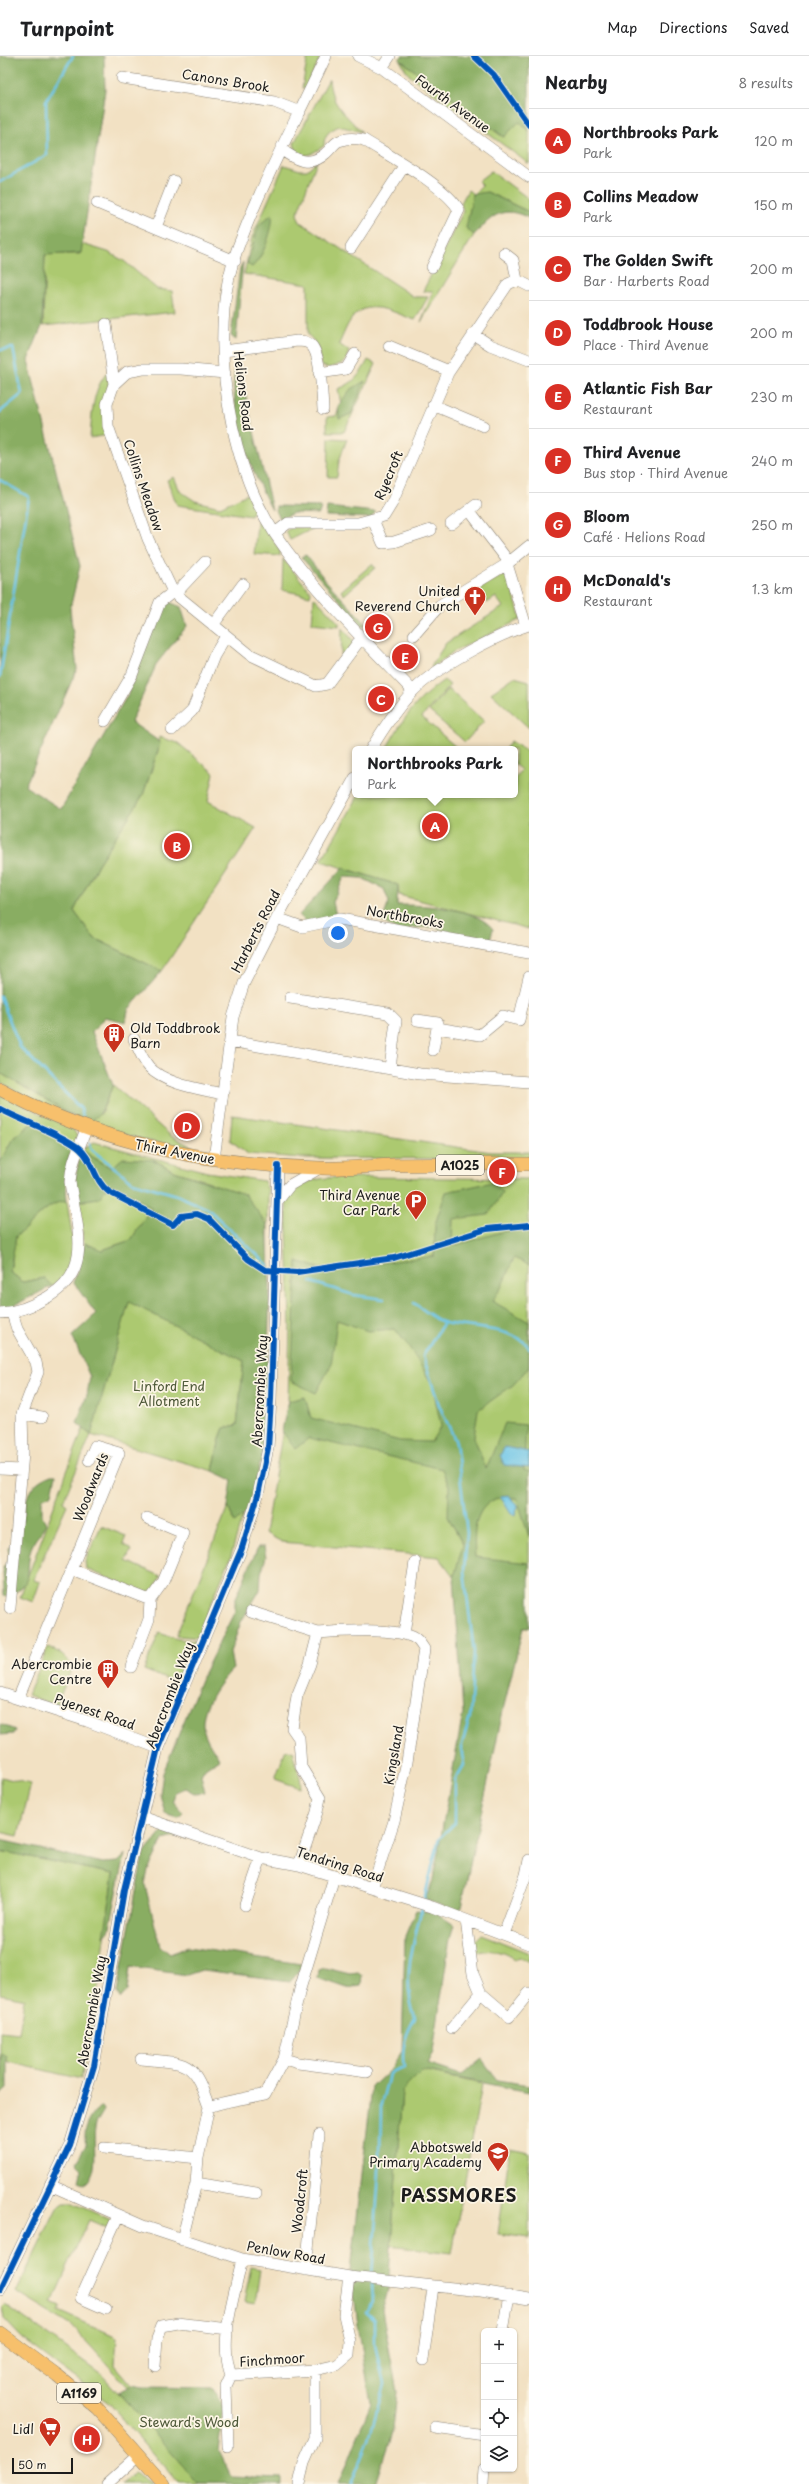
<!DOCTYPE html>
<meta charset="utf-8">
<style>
:root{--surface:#fff;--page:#f2f2f2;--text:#202124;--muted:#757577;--line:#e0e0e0;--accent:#d93025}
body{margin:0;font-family:"Playpen Sans",sans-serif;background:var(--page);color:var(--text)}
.controls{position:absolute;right:12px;bottom:12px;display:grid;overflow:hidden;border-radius:6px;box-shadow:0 1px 3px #0004}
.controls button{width:36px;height:36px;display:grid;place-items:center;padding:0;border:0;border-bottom:1px solid var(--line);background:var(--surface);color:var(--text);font:20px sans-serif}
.scale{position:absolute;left:12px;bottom:10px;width:61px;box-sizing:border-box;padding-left:4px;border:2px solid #1c1c1c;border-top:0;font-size:11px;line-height:14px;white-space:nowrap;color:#1c1c1c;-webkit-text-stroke:3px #fcf5e5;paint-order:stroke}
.you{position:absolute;left:338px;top:877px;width:14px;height:14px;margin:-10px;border:3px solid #fff;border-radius:50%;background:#1a73e8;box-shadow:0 0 0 6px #1a73e833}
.badge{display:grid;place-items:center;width:26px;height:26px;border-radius:50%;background:var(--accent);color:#fff;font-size:13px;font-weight:700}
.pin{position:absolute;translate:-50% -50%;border:2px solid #fff;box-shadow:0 1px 4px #0006}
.popup{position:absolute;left:352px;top:690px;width:166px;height:52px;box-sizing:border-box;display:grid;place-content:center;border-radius:6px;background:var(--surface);filter:drop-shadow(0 1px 3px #0005);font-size:13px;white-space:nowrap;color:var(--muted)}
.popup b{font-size:15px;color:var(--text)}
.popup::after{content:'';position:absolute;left:50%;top:100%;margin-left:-8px;border:8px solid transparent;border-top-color:var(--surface)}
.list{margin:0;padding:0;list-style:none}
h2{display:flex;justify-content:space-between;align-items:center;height:52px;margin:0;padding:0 16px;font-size:17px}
h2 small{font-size:13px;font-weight:400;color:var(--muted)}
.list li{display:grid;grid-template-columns:26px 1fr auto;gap:12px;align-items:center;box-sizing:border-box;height:64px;padding:0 16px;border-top:1px solid var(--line)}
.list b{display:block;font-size:15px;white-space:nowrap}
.list p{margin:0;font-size:13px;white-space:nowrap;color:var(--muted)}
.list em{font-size:13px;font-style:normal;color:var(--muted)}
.icon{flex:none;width:22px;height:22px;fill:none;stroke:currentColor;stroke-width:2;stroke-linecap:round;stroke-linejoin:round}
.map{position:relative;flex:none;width:529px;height:2428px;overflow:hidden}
header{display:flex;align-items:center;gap:24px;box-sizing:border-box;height:56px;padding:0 20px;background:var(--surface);border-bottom:1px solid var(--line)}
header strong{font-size:19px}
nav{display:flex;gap:22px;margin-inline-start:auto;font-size:14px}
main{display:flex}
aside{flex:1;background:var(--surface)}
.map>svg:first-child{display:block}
.green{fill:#acc970;stroke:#647246}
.forest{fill:#89ad62;stroke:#52643f}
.water{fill:#6ac5e8;stroke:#437082}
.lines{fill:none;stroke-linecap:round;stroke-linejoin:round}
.stream{stroke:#6ac5e8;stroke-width:2.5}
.minor-casing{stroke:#877e70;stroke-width:12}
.major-casing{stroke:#877e70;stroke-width:14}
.minor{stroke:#fff;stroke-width:11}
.major{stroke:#f7c06c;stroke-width:13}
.cycleway-casing{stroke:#fcf5e5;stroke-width:8}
.cycleway{stroke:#0057b8;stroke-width:6}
.labels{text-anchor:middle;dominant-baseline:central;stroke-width:3.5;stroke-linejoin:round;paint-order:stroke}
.shield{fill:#fcf5e5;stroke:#5f5d58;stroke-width:1}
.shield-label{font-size:12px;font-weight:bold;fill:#1c1c1c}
.street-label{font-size:13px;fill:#1c1c1c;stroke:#fcf5e5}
.poi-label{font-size:13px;fill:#1c1c1c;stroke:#fcf5e5;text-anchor:end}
.park-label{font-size:13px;fill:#4e5939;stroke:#fcf5e5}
.district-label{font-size:17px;font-weight:bold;letter-spacing:1px;fill:#1c1c1c;stroke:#fcf5e5}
</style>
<header>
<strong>Turnpoint</strong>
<nav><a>Map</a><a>Directions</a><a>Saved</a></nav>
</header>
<main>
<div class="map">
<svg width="529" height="2428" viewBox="0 0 529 2428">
<rect width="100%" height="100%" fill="#fcf5e5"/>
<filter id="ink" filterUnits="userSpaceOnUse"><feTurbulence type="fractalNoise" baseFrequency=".025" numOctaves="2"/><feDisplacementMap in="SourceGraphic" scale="8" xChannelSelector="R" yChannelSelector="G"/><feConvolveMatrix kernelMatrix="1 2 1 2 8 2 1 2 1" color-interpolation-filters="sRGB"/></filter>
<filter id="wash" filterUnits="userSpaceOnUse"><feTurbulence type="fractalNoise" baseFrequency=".012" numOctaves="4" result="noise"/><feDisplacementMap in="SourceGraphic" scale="16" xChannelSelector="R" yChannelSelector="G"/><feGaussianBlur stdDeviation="0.9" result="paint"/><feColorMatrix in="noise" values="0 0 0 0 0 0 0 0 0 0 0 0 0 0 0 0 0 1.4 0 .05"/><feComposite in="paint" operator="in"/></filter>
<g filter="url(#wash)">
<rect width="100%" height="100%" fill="#f2e1c3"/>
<path class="green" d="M308,0H321L305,33L302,32Z
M399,3L503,81L519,66L529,75V108L409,19Z
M329,23C331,49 345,58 362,76L339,70C329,75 324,78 324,90L311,98L303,100L296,95L294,87Z
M317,105L297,158L300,166L414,241H428L415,264C397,258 370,242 354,260C347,267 343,280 339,288L349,295L345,306L330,312L321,310C319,298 318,287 308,279V228L244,218L252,181L284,109L300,114H307Z
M491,115L529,143V156L487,136L466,172L474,179L421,266L433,235H423L463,156L461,147L468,134L473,138L482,129L478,125Z
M82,188L108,196L124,205L157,233L172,235L175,256L43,270L45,198H80Z
M368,304L376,308L344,376H327V361L336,360L341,348L338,333C354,327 360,319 368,304Z
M109,315L108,379L90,382C92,360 92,331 109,315Z
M329,382L347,383L339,405L337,421H328Z
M174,421L180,435L195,445L220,451L247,438L254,450L251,460L177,449L167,424Z
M258,459L280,495V500L254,498Z
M292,471L314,472L290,484L286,475Z
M283,503L311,536L310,540L282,534Z
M372,508L375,512L344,539L341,535Z
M504,519L509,523L521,563L453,596L432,612L431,610L446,587L503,551L496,541L487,547L478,533Z
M314,541L339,567V570L312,567Z
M342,571L354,586L341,603Z
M514,621L529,625V672L491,637Z
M444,624L450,629L422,661L458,693H386C403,663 415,645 444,624Z
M448,633L484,665L465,686L429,655Z
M159,681L178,687L214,717L208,745L256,772L162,915L94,882L74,855L98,808L143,739L158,695Z
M511,685L529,697V873L399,839L398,829L321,805L359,739H515V722L521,714L515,709V693H505Z
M0,1017L101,1058L113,1029L171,1080L202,1096C131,1084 63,1062 0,1026Z
M0,1038L73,1073L78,1082L75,1091L33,1066L12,1084L0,1106Z
M232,1059L491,1096H529V1103L302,1102L248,1098L230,1084Z
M94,1086L207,1116L264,1125L268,1134V1209L267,1168L210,1126L174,1115L154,1104L111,1112L86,1097L83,1093Z
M365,1121L529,1123V1522L454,1521L439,1501L282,1486L265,1477L288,1345L290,1269L286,1139C307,1118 337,1122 365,1121Z
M108,1130L119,1131L151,1152L131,1184L102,1194L84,1187L78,1145H85Z
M59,1145H67L75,1200L63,1227L52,1230L44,1222L23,1226L10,1216L16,1180C30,1170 43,1152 59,1145Z
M129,1245L244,1305L237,1369L224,1372L220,1382L213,1415L91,1379L63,1446L67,1449L33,1524L40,1526L33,1546L20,1541L83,1373L91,1379Z
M228,1451L235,1467L243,1459L230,1503L198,1579L203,1582L176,1580Z
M101,1470L126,1480L123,1488L131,1494L126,1505L161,1520L153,1535L145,1537L86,1513L85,1505Z
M159,1577L177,1583L195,1585L176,1627L144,1614Z
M48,1591L62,1598L73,1609L56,1650L28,1639Z
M286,1693L294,1696C292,1707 304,1721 300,1732L275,1723Z
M0,1721L31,1728L18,1780L0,1776Z
M0,1795L114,1818L96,1948L81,2023L0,2004V1975L19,1977L24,1944L26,1943L0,1938Z
M481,1878L529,1897V1906L519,1901L515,1904C504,1895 489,1892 476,1897L474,1885Z
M422,2015L482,2028L452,2197L391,2189L402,2035Z
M510,2092L529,2096V2182L498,2178Z
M64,2147H73L111,2164L107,2172L89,2164L52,2246L61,2250L59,2255L117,2281L115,2309L132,2329L128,2331L72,2270L16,2236L57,2152Z
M251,2211L260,2213L255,2248L244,2246Z
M5,2248L100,2317L197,2423L198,2428H179L110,2348L22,2282L4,2263L2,2251Z
M134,2418L152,2427V2428H122Z"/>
<path class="forest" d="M0,0H104L105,34L81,197L45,199L42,270L28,304L80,510L70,553L77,613L25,730L61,753L128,638L150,574L167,545L181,551L187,570L157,607L131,666L157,684L160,688L143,739L98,808L74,855L94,882L162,915L128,954L126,966L105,961L92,976L113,1029L100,1058L87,1068L0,1017Z
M402,0H529V75L519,66L504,81L399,3Z
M487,136L529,156V162C502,149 493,159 474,179L466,172L473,138Z
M272,158C274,172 263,202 252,211L247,208L259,169Z
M243,206L236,284L231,280L240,212Z
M237,302L272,454C250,414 225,348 237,302Z
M365,325L351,358L339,363L338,350L350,334Z
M276,450L321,451L319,458L293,457L281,463L276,456Z
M327,451L376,456L370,462L326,460Z
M306,499L326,525L366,568L363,571L301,501Z
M343,812L398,829L397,849C424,849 476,851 493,873L489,889L480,888L435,871L410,872L405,880L382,865L389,846L384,833L362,822L344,821L333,846L336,860L311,871L299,859Z
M33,1066L72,1090L65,1118L67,1145C47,1145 32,1169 16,1180C15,1192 11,1203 10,1216L23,1226L44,1222L52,1230L9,1252L0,1253V1106L12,1084Z
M81,1094L111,1112L123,1102L154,1104L174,1115L244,1138L267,1168L270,1232L265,1386L250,1452L235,1467L228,1451L232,1424L213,1415L220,1382L224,1372L237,1369L244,1305L129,1246L91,1379L77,1367L87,1339L90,1321L72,1280L96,1258L73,1226L78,1215L84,1187L102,1194L131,1184L151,1152L119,1131L108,1130L99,1142L78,1145L75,1123Z
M493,1126L503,1136L488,1159L453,1163L452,1190L504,1175L529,1174V1209L514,1202L501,1232L492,1245L529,1266V1311L513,1329L478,1354L474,1381L486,1413L505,1367L526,1369L524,1414L529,1416V1481L517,1442C511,1442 500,1441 495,1443C472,1454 474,1480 475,1501L529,1507V1572H523L504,1650L460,1856L425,1844L433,1824L463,1657L454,1521L463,1488L448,1461L449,1431L442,1413L309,1382L295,1393L282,1375L288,1345L305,1341L311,1362L400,1385L431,1386L441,1370L432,1328L409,1291L395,1273L368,1275L337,1264L331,1309L316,1337L291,1325L297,1205L332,1216L378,1207L434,1200L435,1168L446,1136Z
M51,1419H56L52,1438L42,1443V1460L46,1467C44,1476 36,1480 33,1488C26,1501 31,1515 25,1527C22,1533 13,1537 8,1541L4,1540L3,1512L10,1502L8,1492C10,1489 12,1490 15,1488C17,1485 18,1479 19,1476C29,1450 20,1431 51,1419Z
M258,1491H264L266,1501L261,1517L260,1534L241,1566L230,1596L233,1613C219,1626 198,1655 204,1675C207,1685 214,1694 219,1703L205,1712L201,1719L205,1736L194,1737L185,1732L175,1736L173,1745L183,1757L178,1762L165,1758L160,1738L163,1717L202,1621L235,1555V1544Z
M0,1668L15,1674L13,1678L0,1679Z
M163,1775L175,1777L176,1781L163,1784L148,1814L145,1829L160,1890L170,1898L188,1891L301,1908V1912L290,1925L202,1914L187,1919L130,1911L127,1935L120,1943L117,1937L143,1799Z
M0,1784L103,1807L118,1806L125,1799L109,1875L104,1881L114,1818L0,1795Z
M416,1854L435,1856L454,1869L450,1882L433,1995L427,2008L461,2019L482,2003L497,2024L529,2029V2036L422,2015L402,2035L388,2234L382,2254L397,2336L393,2373L375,2428H339L371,2347L358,2269L351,2214L372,2031L392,2012L402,1995L405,1880Z
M325,1912L350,1918L358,1917L362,1920L361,1930L347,1932L318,1922L319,1914Z
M2,1997L7,2001V2032L0,2038Z
M101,2049L104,2054C101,2060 96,2066 95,2072C92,2088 101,2119 84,2128L79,2125L82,2112L76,2106L86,2090C82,2073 90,2062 101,2049Z
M132,2329L142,2331L214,2332L224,2353L219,2395L231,2420L281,2422V2428L198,2427L118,2336Z"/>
<path class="water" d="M505,1391L529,1396V1412L504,1409L500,1399Z
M509,1439L517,1450L516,1459L511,1458L500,1440Z"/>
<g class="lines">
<path class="stream" d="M0,126L47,99L46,45L73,0
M0,294L13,292L22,338L0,356
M0,424L29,441L0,621
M0,940L20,991L81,1053L83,1061
M90,1087L92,1094L133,1126L177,1139L208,1153L268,1209
M311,1226L354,1239L384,1243
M414,1247C423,1253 435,1264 445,1267C467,1272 517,1271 529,1292
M424,1844L439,1782L455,1767V1724L464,1709L461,1692L470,1661L474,1596L464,1515L467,1477L456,1386L439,1349L423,1300L444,1266
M372,2220L380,2100L381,2049L389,2018L404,2012C401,1993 405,1979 415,1962C401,1922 413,1891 422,1851
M351,2428L369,2384L384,2328L375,2289V2264L366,2256L373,2245L372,2227"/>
</g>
</g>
<g filter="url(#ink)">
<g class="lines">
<g class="minor-casing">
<path id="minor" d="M326,0C299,59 267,116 244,176C234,199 226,228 224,253C218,325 235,417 275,478C313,534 366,586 413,635
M358,0L382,12L529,121
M382,12L390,0
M122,22L274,46L300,56
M281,93C295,104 310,112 326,97C330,94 334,87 339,85C348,81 356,82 364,84C389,100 446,130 459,154L432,211
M97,147L235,205
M156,171L174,125
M351,192L404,110
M504,197L513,204L517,224
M106,268L114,328
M473,278L490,289L529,304
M389,290L449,315
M224,295L297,285C302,285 307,285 311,289C321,298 322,339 323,353
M225,317L181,313H143L127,316L114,328L107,348L108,370L148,483L173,536L249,598L316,630L327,628L362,581
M319,317L346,313L355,298
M433,349L483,370
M469,454L509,506
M373,464L383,487L394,486L431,474
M451,468L476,449
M275,477L288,467H358L384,460L392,447L448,317L508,228L517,224L529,230
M507,508L526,570
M175,538L205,506
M213,569L243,528
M414,579L440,549L507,508L529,490
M105,665L132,619L160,546L173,536
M172,674L192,655L214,600L226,580
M371,693C383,673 396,653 412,636C436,611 496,579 529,569
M277,862L302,871L340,863L529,897
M290,942L388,957L396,965L390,1012
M417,964L438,967L437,972L480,979L503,960L519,964L529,921
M134,983C138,992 142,1003 149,1011C164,1028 201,1033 222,1038
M230,985L420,1018L529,1026
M433,994L437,972
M214,1103L233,961L244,927L277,862L355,722
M279,1143L290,1129L320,1112
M0,1257C19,1256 33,1250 48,1241C95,1213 76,1170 70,1126C71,1106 80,1091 86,1073
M22,1358L42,1361
M0,1413L21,1414
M147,1462L183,1477L163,1526L150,1544
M71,1513L150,1544L149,1563L131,1611
M10,1552L23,1397L22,1358L38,1316L36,1306L17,1273L12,1257
M251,1556L318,1577
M404,1578L415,1506
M0,1637L87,1665L158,1692
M18,1643L119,1397L95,1390L89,1404
M142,1761L261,1802L299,1809L432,1851L529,1888
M299,1809L317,1756L320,1742L301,1711L299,1682L292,1672L297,1640L310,1608L318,1577C338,1575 400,1571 416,1583C419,1585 422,1590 424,1593L407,1706L394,1765L372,1832
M245,1849L261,1802
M466,1864L473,1918L481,1937L509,1961L529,1937
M504,1878L526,1819L529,1804
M452,1972L481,1937
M141,2003C190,2008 192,2003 209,2051
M284,2003L298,2007L367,2016
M104,2092L198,2102
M196,2127L256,2137
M50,2129L143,2170L242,2203L350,2221L481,2235L529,2243
M182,2184L196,2127L198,2102L209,2051C227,2044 246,2043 265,2038L284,2003L300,1933L334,1821
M242,2203C235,2239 218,2284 231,2319L315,2314L337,2309L349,2299L350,2285L344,2259L349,2221
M306,2214L319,2079
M0,2234L70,2089L94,2010L124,1834L158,1692L242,1492L258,1439L268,1392L271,1343L278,1110
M106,2253L81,2242L118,2160
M503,2275L509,2239
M423,2304L433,2231
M155,2310L157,2283L162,2270L178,2267L228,2273
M435,2372L484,2379
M228,2390L226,2330L231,2319
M107,2428L139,2399
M299,2428L304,2407L315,2382V2314
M483,2428L484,2413"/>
</g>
<g class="major-casing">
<path id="major" d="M0,1033C99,1087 208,1109 320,1112C344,1113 369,1110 393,1109C438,1108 484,1108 529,1108
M0,2277L58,2320L98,2353L164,2428"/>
</g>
<use href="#minor" class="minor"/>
<use href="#major" class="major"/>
<g class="cycleway-casing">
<path id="cycleway" d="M474,0L494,19L529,69
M0,1053C22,1065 64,1079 80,1093C94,1105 94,1125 109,1136L173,1169L181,1160L197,1158L209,1163L248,1203L265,1214L297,1216L394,1202L487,1173L529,1169
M0,2234L70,2089L94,2010L124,1834L158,1692L242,1492L258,1439L268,1392L271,1343L278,1110"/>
</g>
<use href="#cycleway" class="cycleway"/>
</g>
</g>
<defs>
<g id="church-pin" transform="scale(1.15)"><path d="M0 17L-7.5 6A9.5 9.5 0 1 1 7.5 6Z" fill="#c8321e" stroke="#fcf5e5"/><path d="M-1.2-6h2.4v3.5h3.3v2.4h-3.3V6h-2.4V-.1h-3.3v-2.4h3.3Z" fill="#fff"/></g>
<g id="building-pin" transform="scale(1.15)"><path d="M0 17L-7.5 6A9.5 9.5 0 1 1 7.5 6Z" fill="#c8321e" stroke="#fcf5e5"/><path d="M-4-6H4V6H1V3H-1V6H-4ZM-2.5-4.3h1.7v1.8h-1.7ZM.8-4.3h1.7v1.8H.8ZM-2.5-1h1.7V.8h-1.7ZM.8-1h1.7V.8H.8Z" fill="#fff"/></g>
<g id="parking-pin" transform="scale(1.15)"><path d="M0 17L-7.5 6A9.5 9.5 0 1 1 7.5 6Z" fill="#c8321e" stroke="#fcf5e5"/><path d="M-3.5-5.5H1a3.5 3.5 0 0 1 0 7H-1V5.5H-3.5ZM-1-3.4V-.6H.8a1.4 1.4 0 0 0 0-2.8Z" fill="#fff"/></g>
<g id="school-pin" transform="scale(1.15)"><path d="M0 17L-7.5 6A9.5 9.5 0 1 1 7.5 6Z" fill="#c8321e" stroke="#fcf5e5"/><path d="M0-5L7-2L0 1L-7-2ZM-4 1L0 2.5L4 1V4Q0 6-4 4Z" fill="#fff"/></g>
<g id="supermarket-pin" transform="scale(1.15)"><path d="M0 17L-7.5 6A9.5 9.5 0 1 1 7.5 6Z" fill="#c8321e" stroke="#fcf5e5"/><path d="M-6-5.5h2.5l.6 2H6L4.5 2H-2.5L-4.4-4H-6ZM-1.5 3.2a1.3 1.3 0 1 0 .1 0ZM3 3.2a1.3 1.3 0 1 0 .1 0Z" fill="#fff"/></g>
</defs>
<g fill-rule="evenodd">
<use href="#church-pin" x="475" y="541"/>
<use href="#building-pin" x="114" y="978"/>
<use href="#parking-pin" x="416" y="1145"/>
<use href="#building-pin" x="108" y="1614"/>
<use href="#school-pin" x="498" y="2097"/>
<use href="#supermarket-pin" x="50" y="2372"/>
</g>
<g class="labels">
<g class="shield">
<rect x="436" y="1099" width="48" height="20" rx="3"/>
<rect x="57" y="2327" width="44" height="20" rx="3"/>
</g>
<g class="shield-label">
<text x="460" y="1109">A1025</text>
<text x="79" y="2337">A1169</text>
</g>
<g class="street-label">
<text transform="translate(226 24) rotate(9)">Canons Brook</text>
<text transform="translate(453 47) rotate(36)">Fourth Avenue</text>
<text transform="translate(244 335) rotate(83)">Helions Road</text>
<text transform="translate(388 419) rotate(-67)">Ryecroft</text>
<text transform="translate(144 429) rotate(71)">Collins Meadow</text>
<text transform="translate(405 860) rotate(10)">Northbrooks</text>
<text transform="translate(255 875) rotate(-63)">Harberts Road</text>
<text transform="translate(175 1095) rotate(11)">Third Avenue</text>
<text transform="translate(259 1335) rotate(-87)">Abercrombie Way</text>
<text transform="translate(90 1431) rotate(-68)">Woodwards</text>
<text transform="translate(169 1639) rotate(-69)">Abercrombie Way</text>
<text transform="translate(95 1655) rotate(19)">Pyenest Road</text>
<text transform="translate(393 1699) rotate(-80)">Kingsland</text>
<text transform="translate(340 1808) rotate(17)">Tendring Road</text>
<text transform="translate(91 1955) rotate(-80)">Abercrombie Way</text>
<text transform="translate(299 2145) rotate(-84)">Woodcroft</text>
<text transform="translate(286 2196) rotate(10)">Penlow Road</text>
<text transform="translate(272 2303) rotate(-4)">Finchmoor</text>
</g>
<g class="poi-label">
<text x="460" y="534">United<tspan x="460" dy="15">Reverend Church</tspan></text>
<text x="130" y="971" text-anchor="start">Old Toddbrook<tspan x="130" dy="15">Barn</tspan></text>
<text x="400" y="1138">Third Avenue<tspan x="400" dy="15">Car Park</tspan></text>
<text x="92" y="1607">Abercrombie<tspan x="92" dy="15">Centre</tspan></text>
<text x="482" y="2090">Abbotsweld<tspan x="482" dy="15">Primary Academy</tspan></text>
<text x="34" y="2372">Lidl</text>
</g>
<g class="park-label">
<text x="169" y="1329">Linford End<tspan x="169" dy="15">Allotment</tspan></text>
<text x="189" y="2365">Steward's Wood</text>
</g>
<g class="district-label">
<text x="459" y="2139">PASSMORES</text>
</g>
</g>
</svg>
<div class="controls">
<button>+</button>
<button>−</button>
<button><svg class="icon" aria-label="locate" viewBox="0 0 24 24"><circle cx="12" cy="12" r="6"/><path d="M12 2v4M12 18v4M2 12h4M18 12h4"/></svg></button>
<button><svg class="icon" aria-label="layers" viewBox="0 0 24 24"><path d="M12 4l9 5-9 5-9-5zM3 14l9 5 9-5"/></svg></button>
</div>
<div class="scale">50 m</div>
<div class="you"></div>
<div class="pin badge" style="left:435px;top:770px">A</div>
<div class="popup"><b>Northbrooks Park</b>Park</div>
<div class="pin badge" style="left:177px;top:790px">B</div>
<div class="pin badge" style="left:381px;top:643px">C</div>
<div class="pin badge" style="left:187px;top:1070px">D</div>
<div class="pin badge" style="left:405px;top:601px">E</div>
<div class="pin badge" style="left:502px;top:1116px">F</div>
<div class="pin badge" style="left:378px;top:571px">G</div>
<div class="pin badge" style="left:87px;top:2383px">H</div>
</div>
<aside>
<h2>Nearby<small>8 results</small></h2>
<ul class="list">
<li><span class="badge">A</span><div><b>Northbrooks Park</b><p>Park</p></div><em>120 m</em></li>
<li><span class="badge">B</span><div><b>Collins Meadow</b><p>Park</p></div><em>150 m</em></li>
<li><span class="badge">C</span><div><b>The Golden Swift</b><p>Bar · Harberts Road</p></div><em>200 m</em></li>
<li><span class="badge">D</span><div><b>Toddbrook House</b><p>Place · Third Avenue</p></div><em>200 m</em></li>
<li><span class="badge">E</span><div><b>Atlantic Fish Bar</b><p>Restaurant</p></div><em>230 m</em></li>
<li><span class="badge">F</span><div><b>Third Avenue</b><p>Bus stop · Third Avenue</p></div><em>240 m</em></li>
<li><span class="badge">G</span><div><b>Bloom</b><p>Café · Helions Road</p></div><em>250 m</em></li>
<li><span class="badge">H</span><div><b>McDonald's</b><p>Restaurant</p></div><em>1.3 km</em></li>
</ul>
</aside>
</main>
